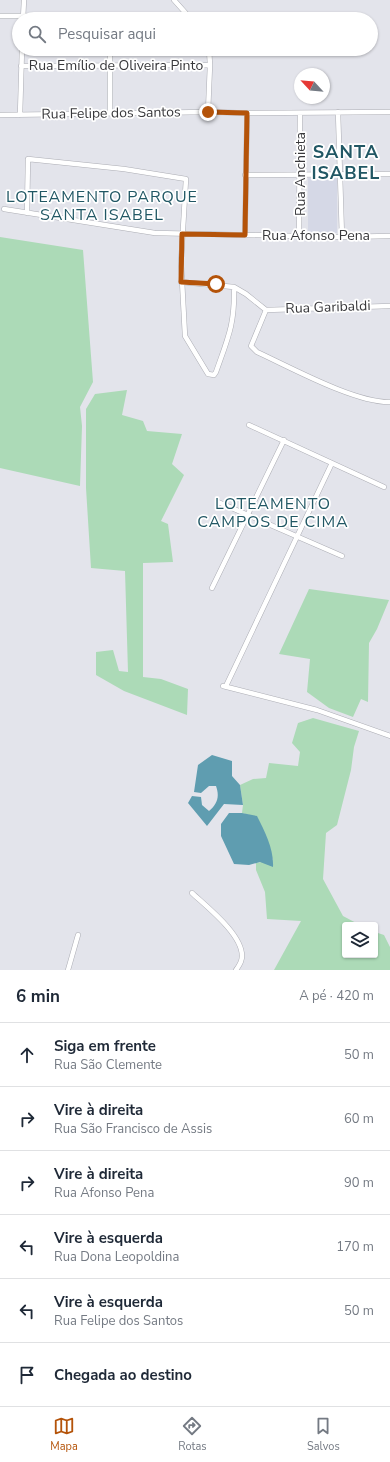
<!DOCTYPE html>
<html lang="pt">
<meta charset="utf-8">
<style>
:root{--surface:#fff;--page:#f2f2f3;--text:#1f2937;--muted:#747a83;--line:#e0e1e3;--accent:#b45309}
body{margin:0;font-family:"Nunito Sans",sans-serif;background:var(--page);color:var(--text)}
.controls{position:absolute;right:12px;bottom:12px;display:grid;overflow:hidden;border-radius:4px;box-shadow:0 1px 3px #0004}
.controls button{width:36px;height:36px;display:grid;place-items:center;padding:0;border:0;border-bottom:1px solid var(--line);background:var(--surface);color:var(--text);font:20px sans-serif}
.compass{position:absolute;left:294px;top:68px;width:36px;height:36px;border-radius:50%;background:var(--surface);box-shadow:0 1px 3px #0004;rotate:296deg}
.stop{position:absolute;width:12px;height:12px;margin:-9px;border:3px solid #b45309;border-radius:50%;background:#fff}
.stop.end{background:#b45309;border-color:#fff;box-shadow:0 1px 4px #0008}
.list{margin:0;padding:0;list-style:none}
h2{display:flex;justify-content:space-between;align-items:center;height:52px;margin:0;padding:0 16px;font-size:17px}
h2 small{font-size:13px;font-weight:400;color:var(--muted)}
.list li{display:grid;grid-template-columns:26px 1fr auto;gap:12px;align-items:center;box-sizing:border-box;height:64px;padding:0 16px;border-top:1px solid var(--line)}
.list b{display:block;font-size:15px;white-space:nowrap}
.list p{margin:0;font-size:13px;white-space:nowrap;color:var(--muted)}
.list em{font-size:13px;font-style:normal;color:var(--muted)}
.icon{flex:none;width:22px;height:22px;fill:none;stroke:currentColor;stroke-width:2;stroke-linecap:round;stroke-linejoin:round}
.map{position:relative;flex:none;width:390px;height:970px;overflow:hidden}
.search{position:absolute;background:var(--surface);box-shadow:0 1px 3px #0004;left:12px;right:12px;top:12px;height:44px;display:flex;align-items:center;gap:10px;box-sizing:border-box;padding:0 14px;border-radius:22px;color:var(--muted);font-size:15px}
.sheet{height:436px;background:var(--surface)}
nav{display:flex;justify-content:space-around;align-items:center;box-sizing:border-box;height:56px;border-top:1px solid var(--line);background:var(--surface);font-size:11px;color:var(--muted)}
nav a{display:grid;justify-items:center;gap:2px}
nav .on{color:var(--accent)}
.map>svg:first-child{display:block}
.built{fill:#d5d8e6}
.green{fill:#acdab7}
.water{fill:#5f9db0}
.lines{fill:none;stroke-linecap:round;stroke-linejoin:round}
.street-casing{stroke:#acadb4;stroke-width:5.5}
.street{stroke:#fff;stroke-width:4.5}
.route{stroke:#b45309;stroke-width:5}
.labels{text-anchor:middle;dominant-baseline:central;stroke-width:3.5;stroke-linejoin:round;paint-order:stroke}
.street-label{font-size:14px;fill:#38383b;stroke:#fff}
.quarter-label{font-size:16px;letter-spacing:1px;fill:#215764;stroke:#fff}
.district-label{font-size:18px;font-weight:bold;letter-spacing:1px;fill:#215764;stroke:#fff}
</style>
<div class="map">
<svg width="390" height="970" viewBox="0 0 390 970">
<rect width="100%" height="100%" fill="#e3e4eb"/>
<path class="built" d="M308,178H337V233H308Z"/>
<path class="green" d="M0,237L83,250L93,382L80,407L82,426L80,486L0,468Z
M127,390L122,415L143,421L147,431L182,434L172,464L184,475L161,521L168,524L173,562L143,563V677L161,679L188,689L187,715L124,691L96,675V652L113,650L119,671L128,672L125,571L91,568L86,488V409L95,394Z
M309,589L389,600L377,629L369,643L368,702L361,699L353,717L329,708L307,692L310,659L279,654Z
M313,718L359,731L354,747L351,770L337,825L326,833L323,879L343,916L360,925H345V955H375V932L384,935L390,947V970H274L301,921L267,919L265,892L256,870V863L273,860L257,817L242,813L243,805L240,785L253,779L266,778L269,763L298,766L300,752L292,743L298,723Z"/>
<path class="water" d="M212,755L232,761V776L240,785L243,805L224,804L207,826L188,803L192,796L201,797L202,805L209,811C217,804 220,797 216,786H209L201,793L194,792L198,765Z
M229,813H242L257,816C265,832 274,849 273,867L260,862L249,865L234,864L221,836V824Z"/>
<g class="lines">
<g class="street-casing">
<path id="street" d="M174,0L191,19
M0,16H188
M23,19L24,0
M21,66L210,65
M208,112L210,65L209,49
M338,112L342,237
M110,113V49
M0,115L208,112L247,113L390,112
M20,115L22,49
M245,175L390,174
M4,209L155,233L342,237L390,236
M27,213L28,159L124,169L186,179L181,262L185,336L208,374L214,375L216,372C228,338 235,324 234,287
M245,235L247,113
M299,235L300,113
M181,282L234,287L246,294L266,310
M266,310L251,346L257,352C290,367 355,403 390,402
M266,310L390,306
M249,425L384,487
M218,502L342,556
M212,588L284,440
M223,686L317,710L390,736
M226,686L332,463
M192,893C207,907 242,934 242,956C242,961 239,966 236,970
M68,970L78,935"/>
</g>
<use href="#street" class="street"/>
</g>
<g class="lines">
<path class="route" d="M208,112L247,113L245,235L182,234L181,282L216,284"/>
</g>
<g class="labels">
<g class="street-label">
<text x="116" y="65">Rua Emílio de Oliveira Pinto</text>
<text transform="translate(111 113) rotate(-1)">Rua Felipe dos Santos</text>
<text transform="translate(300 174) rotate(-90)">Rua Anchieta</text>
<text x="316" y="235">Rua Afonso Pena</text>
<text transform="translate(328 307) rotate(-2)">Rua Garibaldi</text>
</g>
<g class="quarter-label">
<text x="102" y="197">LOTEAMENTO PARQUE<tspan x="102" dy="18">SANTA ISABEL</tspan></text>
<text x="273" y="504">LOTEAMENTO<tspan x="273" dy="18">CAMPOS DE CIMA</tspan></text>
</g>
<g class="district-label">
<text x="346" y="152">SANTA<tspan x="346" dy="21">ISABEL</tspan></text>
</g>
</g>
</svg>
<div class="controls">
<button><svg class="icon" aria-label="layers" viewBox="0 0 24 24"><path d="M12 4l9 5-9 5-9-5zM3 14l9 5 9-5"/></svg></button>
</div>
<svg class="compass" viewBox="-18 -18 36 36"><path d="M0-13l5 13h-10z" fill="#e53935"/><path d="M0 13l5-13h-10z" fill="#747a83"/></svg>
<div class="stop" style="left:216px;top:284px"></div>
<div class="stop end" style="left:208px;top:112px"></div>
<div class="search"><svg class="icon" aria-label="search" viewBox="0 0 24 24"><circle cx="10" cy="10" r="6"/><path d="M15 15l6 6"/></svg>Pesquisar aqui</div>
</div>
<section class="sheet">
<h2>6 min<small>A pé · 420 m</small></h2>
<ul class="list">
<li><svg class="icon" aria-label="ahead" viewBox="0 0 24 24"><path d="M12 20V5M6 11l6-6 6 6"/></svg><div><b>Siga em frente</b><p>Rua São Clemente</p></div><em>50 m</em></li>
<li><svg class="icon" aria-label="right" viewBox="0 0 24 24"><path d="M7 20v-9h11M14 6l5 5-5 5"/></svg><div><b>Vire à direita</b><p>Rua São Francisco de Assis</p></div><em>60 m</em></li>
<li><svg class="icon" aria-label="right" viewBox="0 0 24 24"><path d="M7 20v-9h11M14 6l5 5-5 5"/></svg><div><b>Vire à direita</b><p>Rua Afonso Pena</p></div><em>90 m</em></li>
<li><svg class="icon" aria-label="left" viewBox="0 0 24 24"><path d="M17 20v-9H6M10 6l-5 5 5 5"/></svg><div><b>Vire à esquerda</b><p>Rua Dona Leopoldina</p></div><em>170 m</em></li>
<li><svg class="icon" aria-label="left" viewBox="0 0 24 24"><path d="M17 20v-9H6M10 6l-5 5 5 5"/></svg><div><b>Vire à esquerda</b><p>Rua Felipe dos Santos</p></div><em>50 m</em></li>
<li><svg class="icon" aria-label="arrive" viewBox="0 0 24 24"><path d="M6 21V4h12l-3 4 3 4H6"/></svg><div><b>Chegada ao destino</b></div></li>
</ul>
</section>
<nav>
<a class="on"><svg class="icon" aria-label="map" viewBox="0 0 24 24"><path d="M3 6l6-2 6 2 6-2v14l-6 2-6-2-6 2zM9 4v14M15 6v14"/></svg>Mapa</a>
<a><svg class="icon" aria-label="directions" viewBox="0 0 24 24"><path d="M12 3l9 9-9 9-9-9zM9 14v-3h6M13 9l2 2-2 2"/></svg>Rotas</a>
<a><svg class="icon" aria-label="saved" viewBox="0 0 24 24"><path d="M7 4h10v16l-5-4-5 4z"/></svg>Salvos</a>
</nav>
